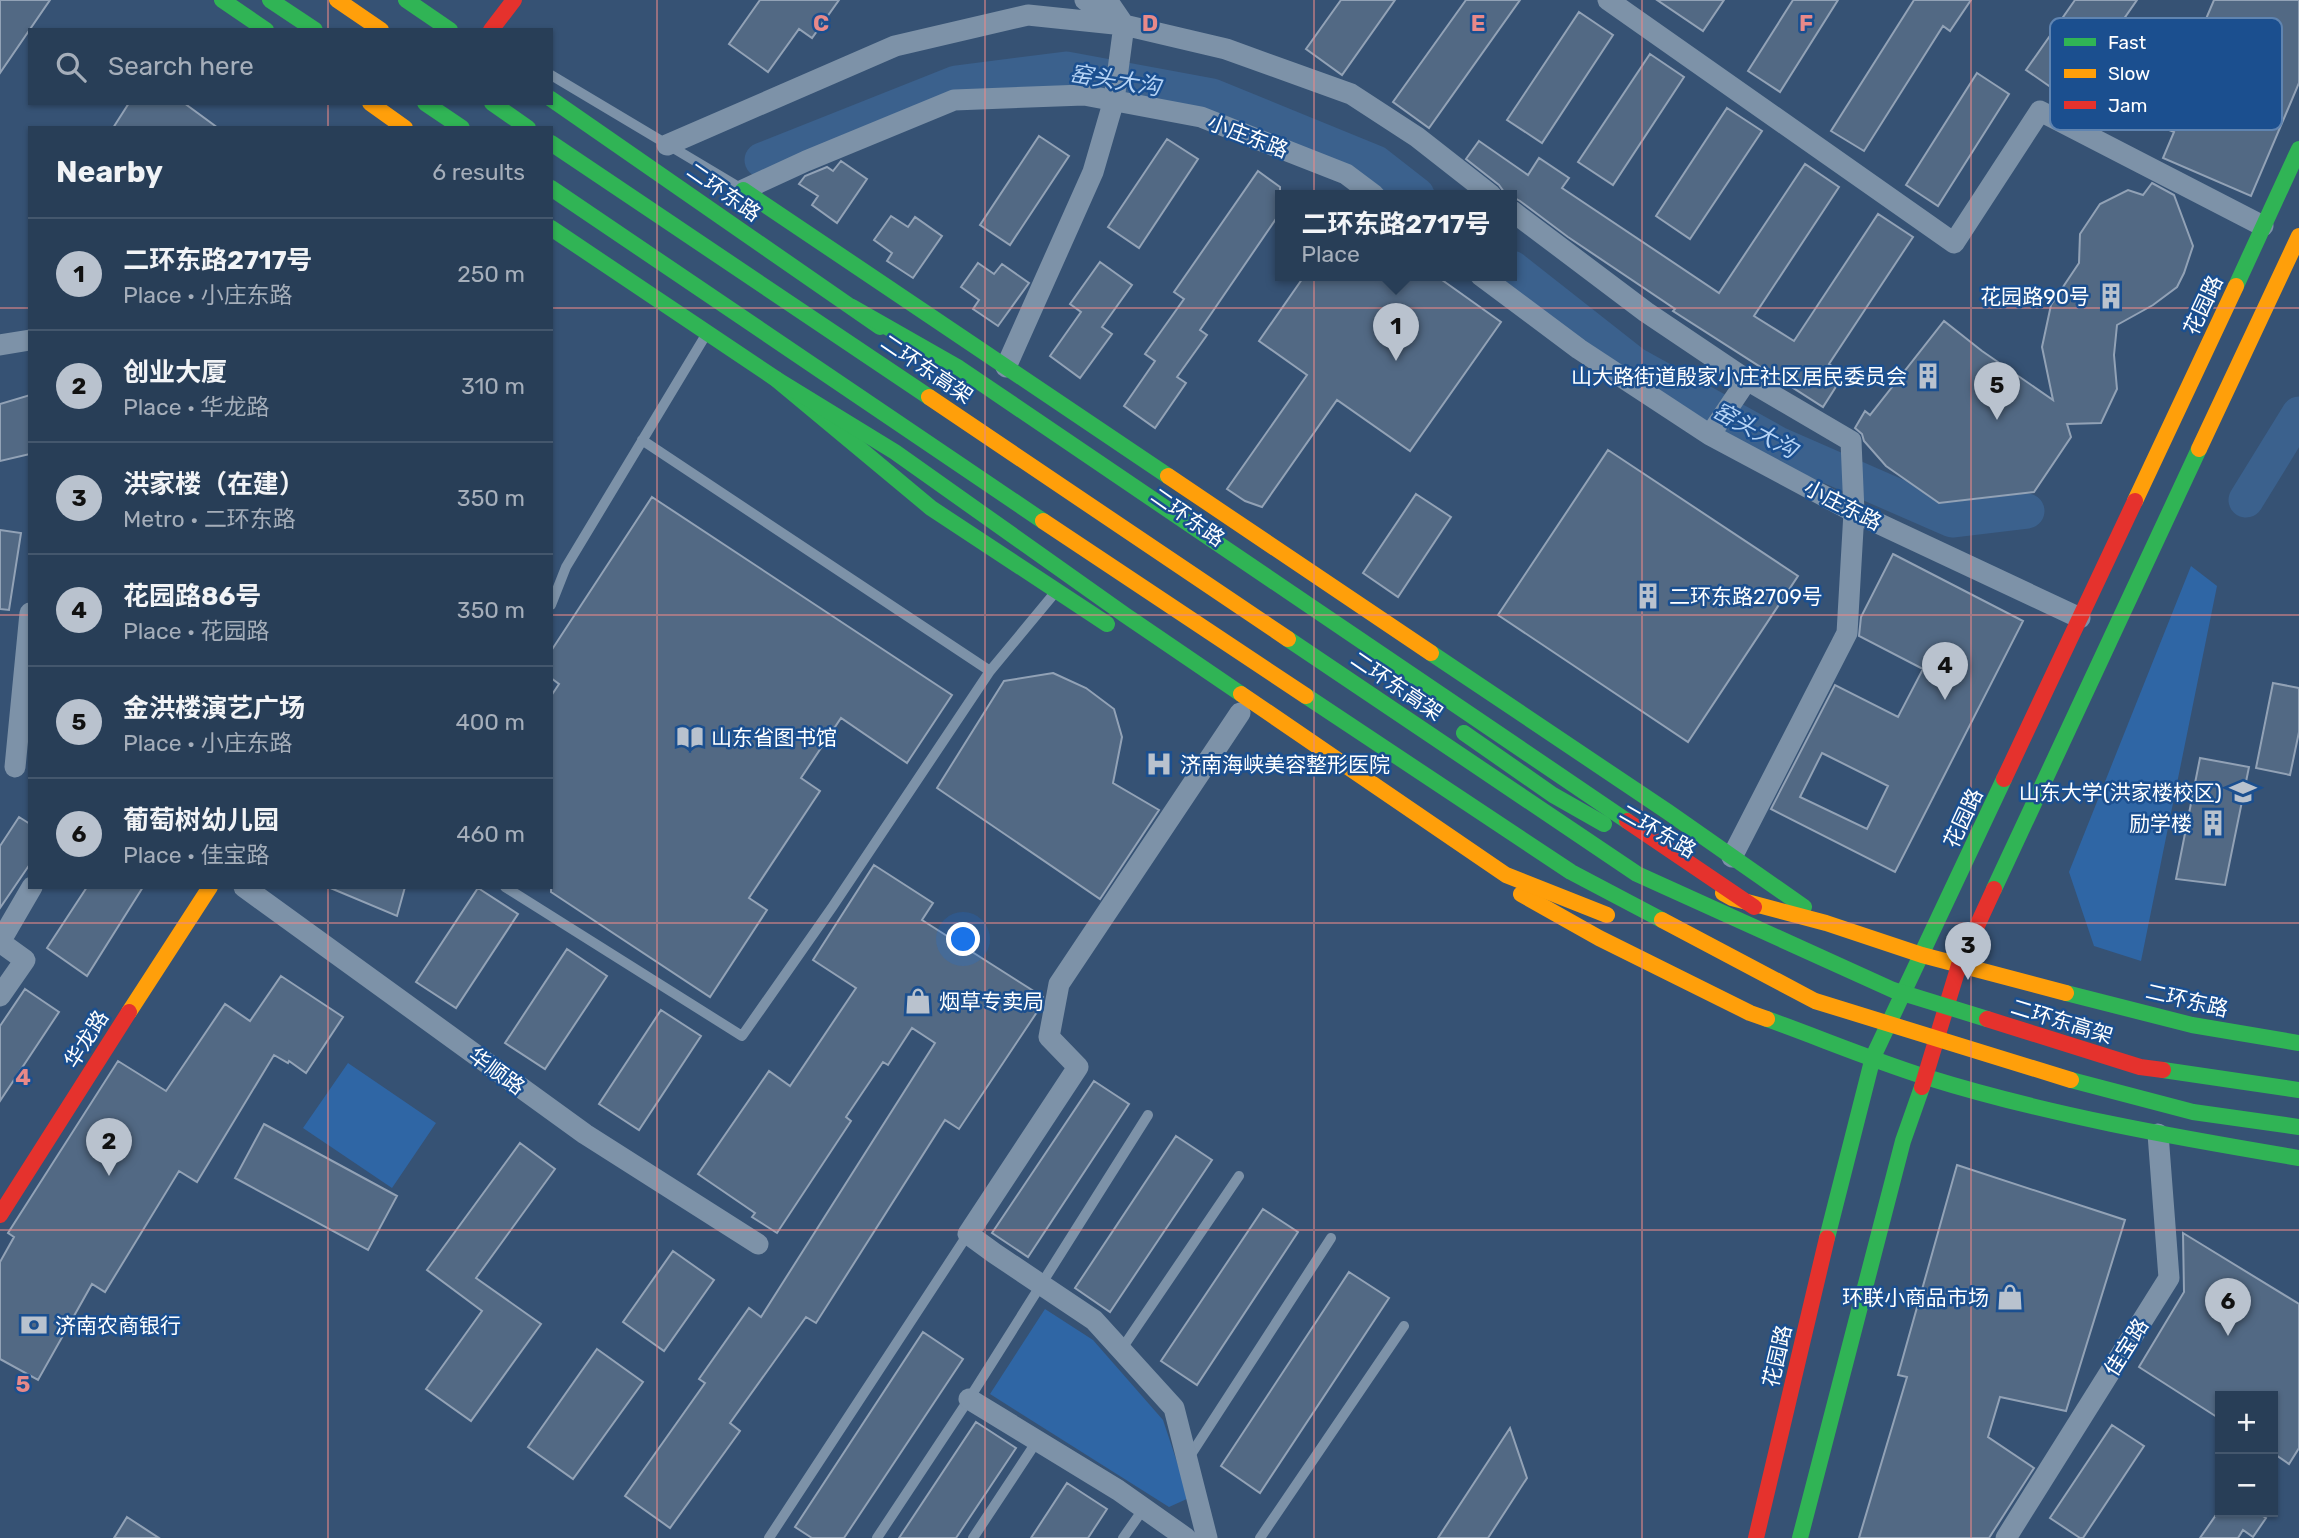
<!DOCTYPE html>
<meta charset="utf-8">
<style>
:root{--surface:#283e57;--page:#30455d;--text:#f1f3f6;--muted:#a5aeba;--line:#44576d;--accent:#b9c2ce}
body{margin:0;font-family:Rubik,"Noto Sans SC",sans-serif;background:var(--page);color:var(--text)}
.controls{position:absolute;right:21px;bottom:21px;display:grid;overflow:hidden;border-radius:0px;box-shadow:0 2px 5px #0004}
.controls button{width:63px;height:63px;display:grid;place-items:center;padding:0;border:0;border-bottom:2px solid var(--line);background:var(--surface);color:var(--text);font:35px sans-serif}
.you{position:absolute;left:964px;top:940px;width:24px;height:24px;margin:-18px;border:5px solid #fff;border-radius:50%;background:#1a73e8;box-shadow:0 0 0 10px #1a73e833}
.badge{display:grid;place-items:center;width:46px;height:46px;border-radius:50%;background:var(--accent);color:#111;font-size:23px;font-weight:700}
.pin{position:absolute;translate:-50% -58px;filter:drop-shadow(0 2px 4px #0008)}
.pin::after{content:'';position:absolute;top:37px;width:24px;height:21px;background:inherit;clip-path:polygon(0 0,100% 0,50% 100%)}
.popup{position:absolute;left:1275px;top:190px;width:242px;height:91px;box-sizing:border-box;display:grid;place-content:center;border-radius:0px;background:var(--surface);filter:drop-shadow(0 2px 5px #0005);font-size:23px;white-space:nowrap;color:var(--muted)}
.popup b{font-size:26px;color:var(--text)}
.popup::after{content:'';position:absolute;left:50%;top:100%;margin-left:-14px;border:14px solid transparent;border-top-color:var(--surface)}
.list{margin:0;padding:0;list-style:none}
h2{display:flex;justify-content:space-between;align-items:center;height:91px;margin:0;padding:0 28px;font-size:30px}
h2 small{font-size:23px;font-weight:400;color:var(--muted)}
.list li{display:grid;grid-template-columns:46px 1fr auto;gap:21px;align-items:center;box-sizing:border-box;height:112px;padding:0 28px;border-top:2px solid var(--line)}
.list b{display:block;font-size:26px;white-space:nowrap}
.list p{margin:0;font-size:23px;white-space:nowrap;color:var(--muted)}
.list em{font-size:23px;font-style:normal;color:var(--muted)}
.icon{flex:none;width:38px;height:38px;fill:none;stroke:currentColor;stroke-width:2;stroke-linecap:round;stroke-linejoin:round}
.map{position:relative;flex:none;width:2299px;height:1538px;overflow:hidden}
.search{position:absolute;background:var(--surface);box-shadow:0 2px 5px #0004;left:28px;top:28px;width:525px;height:77px;display:flex;align-items:center;gap:18px;box-sizing:border-box;padding:0 24px;border-radius:0px;color:var(--muted);font-size:26px}
.panel{position:absolute;background:var(--surface);box-shadow:0 2px 5px #0004;left:28px;top:126px;width:525px;height:763px;border-radius:0px}
.map>svg:first-child{display:block}
.green{fill:#2f66a5}
.lines{fill:none;stroke-linecap:round;stroke-linejoin:round}
.river{stroke:#3b618d;stroke-width:35}
.building{fill:#526984;stroke:#92a2b6;stroke-width:2;fill-rule:evenodd}
.lane{stroke:#7d92a8;stroke-width:10}
.street{stroke:#7d92a8;stroke-width:21}
.fast{stroke:#30b455;stroke-width:16}
.slow{stroke:#ff9f0a;stroke-width:16}
.jam{stroke:#e5322d;stroke-width:16}
.fast-bridge{stroke:#30b455;stroke-width:16}
.slow-bridge{stroke:#ff9f0a;stroke-width:16}
.jam-bridge{stroke:#e5322d;stroke-width:16}
.grid{fill:none;stroke:#e88989;stroke-width:2;stroke-opacity:0.55}
.labels{text-anchor:middle;dominant-baseline:central;stroke-width:5;stroke-linejoin:round;paint-order:stroke}
.street-label{font-size:21px;fill:#fff;stroke:#1b4f8f}
.poi-label{font-size:21px;fill:#fff;stroke:#1b4f8f;text-anchor:end}
.water-label{font-size:23px;font-style:italic;fill:#b5d3f5;stroke:#1b4f8f}
.key{fill:#1b4f8f;stroke:#5f84b1;stroke-width:2}
.key-label{font-size:19px;fill:#fff}
.grid-label{font-size:23px;text-anchor:middle;font-weight:bold;fill:#e88989;stroke:#1b4f8f;stroke-width:5;stroke-linejoin:round;paint-order:stroke}
</style>
<div class="map">
<svg width="2299" height="1538" viewBox="0 0 2299 1538">
<rect width="100%" height="100%" fill="#365274"/>
<path class="green" d="M2191,566L2217,586L2141,961L2094,946L2069,872Z
M348,1063L436,1123L392,1188L303,1128Z
M1045,1309L1093,1340L1163,1420L1189,1498L1169,1507L990,1394Z"/>
<g class="lines">
<path class="river" d="M762,160L956,83L1066,69L1212,96L1376,163L1417,195
M1512,268L1634,364L1778,444L1952,520L2027,511
M2246,500L2299,414"/>
</g>
<path class="building" d="M0,0H50L0,73Z
M760,0H839L812,38L799,29L768,72L729,44Z
M1341,0H1395L1342,75L1306,49Z
M1466,0H1520L1429,128L1393,102Z
M1657,0H1724L1703,31Z
M1793,0H1838L1780,92L1748,71Z
M1914,0H1971L1950,31L1943,26L1864,151L1831,131Z
M2075,0H2137L2068,99L2026,70Z
M2214,0H2299V83L2251,196L2163,158L2174,132L2140,118L2160,69L2181,78Z
M1579,12L1613,35L1542,143L1507,120Z
M1650,54L1684,77L1613,185L1578,162Z
M1977,73L2009,94L1938,206L1906,185Z
M129,103H184L218,128H113Z
M1727,108L1762,131L1690,239L1656,216Z
M1039,136L1069,156L1010,245L980,225Z
M1167,139L1198,159L1139,248L1108,227Z
M1479,141L1528,175L1539,158L1569,178L1562,188L1719,293L1805,164L1839,187L1754,316L1794,341L1878,214L1913,237L1829,364L1844,374L1823,407L1673,311L1675,309L1568,237L1520,201L1504,192L1499,185L1466,159Z
M841,161L867,179L837,223L812,205L818,196L799,184L805,176L827,167L833,171Z
M1258,171L1280,187V213L1200,330L1207,335L1177,377L1186,383L1155,428L1124,406L1155,361L1145,354L1184,299L1174,292Z
M2152,183L2174,195L2193,246L2184,273L2177,287L2153,305L2117,325L2114,355L2117,389L2101,423L2067,424L2071,437L2034,492L1939,503L1886,466L1864,441L1862,434L1855,428L1865,411L1870,415L1944,321L1982,351L2053,400L2042,347L2051,305L2079,263L2080,234L2100,204L2128,190L2143,195Z
M891,216L908,227L915,217L942,236L913,278L887,261L892,253L874,240Z
M1100,262L1132,285L1102,327L1112,334L1080,378L1050,356L1081,312L1070,304Z
M978,263L994,274L1002,264L1029,283L998,326L973,309L979,300L961,287Z
M1305,275H1435L1501,322L1410,451L1337,400L1262,507L1245,501L1227,489L1307,375L1259,341Z
M30,395V454L0,461V404Z
M1608,450L1798,576L1688,742L1498,615Z
M1416,494L1451,517L1398,597L1363,573Z
M652,497L952,695L907,763L841,718L801,778L820,791L749,898L767,910L710,997L551,892V696L559,684L551,678V651Z
M0,530L21,533L9,610L0,609Z
M1893,554L2023,621L1895,872L1771,809L1835,685L1898,717L1923,669L1859,636L1861,617ZM1822,753L1888,786L1867,829L1800,797Z
M1053,673L1086,688L1114,709L1122,737L1113,783L1159,810L1100,899L937,788L1004,681Z
M2273,683L2299,688V732L2290,775L2256,768Z
M2200,758L2249,767L2225,885L2176,879Z
M19,817L30,824V864L0,908V846Z
M874,865L933,903L922,920L1043,997L1041,1006L959,1129L945,1120L816,1323L806,1317L730,1423L740,1431L670,1528L625,1496L705,1383L699,1379L749,1308L761,1317L935,1043L912,1028L888,1065L883,1062L846,1117L851,1121L777,1233L752,1217L755,1213L698,1174L769,1071L790,1086L856,988L813,960Z
M87,887H143L87,976L47,948Z
M328,887H405L397,916Z
M478,888L518,914L456,1008L416,982Z
M567,949L607,976L545,1069L505,1043Z
M281,976L343,1017L306,1073L289,1061L288,1063L274,1055L197,1182L179,1171L105,1292L92,1284L38,1380L0,1359V1262L14,1237L8,1233L118,1061L166,1091L225,1004L250,1021Z
M25,989L59,1012L0,1101V1026Z
M661,1010L701,1036L639,1130L599,1104Z
M1094,1081L1129,1104L1028,1257L992,1233Z
M264,1124L397,1196L368,1250L235,1178Z
M1176,1136L1212,1160L1110,1312L1075,1288Z
M520,1143L555,1169L476,1278L541,1324L471,1421L426,1389L482,1311L427,1270Z
M1957,1165L2125,1220L2066,1411L2000,1397L1988,1437L2034,1468L1989,1538H1859L1907,1377L1898,1375Z
M1263,1209L1298,1232L1197,1385L1161,1361Z
M2183,1233L2299,1304V1448L2289,1464L2273,1453V1396H2220V1419L2139,1367L2184,1292Z
M673,1251L714,1280L664,1351L623,1322Z
M1349,1272L1389,1298L1260,1493L1221,1466Z
M923,1332L963,1359L844,1538H812L795,1527Z
M597,1349L643,1382L573,1479L528,1447Z
M976,1422L1016,1448L956,1538H899Z
M2112,1425L2144,1446L2083,1538H2080L2050,1518Z
M1510,1428L1527,1478L1488,1538H1438Z
M1067,1483L1107,1509L1088,1538H1031Z
M2218,1512H2256L2266,1518L2253,1537L2243,1530L2238,1538H2200Z
M127,1517L159,1538H114Z"/>
<g class="lines">
<path class="lane" d="M551,75L737,186
M642,440L990,671
M551,605L566,567L704,338
M505,887L742,1036L833,906L990,671L1053,595
M1121,1350L1239,1176
M1188,1459L1331,1238
M769,1538L968,1234
M877,1538L969,1399L1148,1115
M973,1538L1037,1441
M1123,1538L1144,1508
M1260,1538L1404,1326"/>
<path class="street" d="M1085,0L1116,20
M1608,0L1954,243L2040,111L2263,226
M667,145L895,46L1028,15L1124,25L1226,49L1351,94L1417,137L1491,195
M743,190L806,161L954,100L1084,95L1201,117L1346,174L1374,195
M1512,211L1646,312L1747,380L1851,441L1854,512L1847,633L1732,857
M1480,275L1579,349L1710,435L1854,512L2080,618
M0,345L30,340
M1006,367L1093,172L1114,100L1124,25L1107,0
M1710,435L1747,380
M15,767L30,613
M244,887L585,1134L758,1244
M0,996L25,960L0,942L32,887
M969,1399L1118,1490L1186,1538
M1207,1538L1174,1408L1094,1320L994,1253L968,1234L1078,1067L1049,1037L1059,984L1240,713
M2006,1538L2169,1278L2158,1134"/>
<path class="fast" d="M222,0L266,30
M270,0L315,30
M406,0L450,30
M551,99L880,327
M492,103L528,128
M743,190L1168,476
M551,228L776,379L931,508L1107,624
M2236,286L2299,149
M1431,653L1668,812L1804,907
M1464,733L1553,795L1604,824
M1994,889L2199,449
M2066,993L2192,1025L2299,1043
M1767,1019C1820,1038 1872,1060 1926,1077C2048,1115 2174,1137 2299,1158
M1827,1238L1873,1057L2004,779
M1800,1538L1903,1141L1922,1087"/>
<path class="slow" d="M337,0L381,30
M370,103L405,128
M2199,449L2299,236
M1168,476L1431,653
M2135,501L2236,286
M1723,893L1732,898L1826,923L1922,955L2066,993
M1521,894L1599,938L1750,1013L1767,1019
M129,1012L210,887"/>
<path class="jam" d="M491,30L514,0
M2004,779L2135,501
M1922,1087L1959,965L1994,889
M0,1215L129,1012
M1756,1538L1827,1238"/>
<path class="fast-bridge" d="M425,103L462,128
M551,143L929,397
M551,188L1043,521
M852,307L959,368L1627,821
M776,379L895,452L1125,615L1241,694
M1288,639L1637,874L1893,990L1987,1019
M1306,696L1571,872L1662,920
M2163,1070L2299,1090
M2071,1080L2193,1112L2299,1127"/>
<path class="slow-bridge" d="M929,397L1288,639
M1043,521L1306,696
M1241,694L1506,875L1607,915
M1662,920L1815,1001L2071,1080"/>
<path class="jam-bridge" d="M1627,821L1754,907
M1987,1019L2140,1067L2163,1070"/>
</g>
<path class="grid" d="M328,0V30M657,0V1538M985,0V1538M1314,0V1538M1642,0V1538M1971,0V1538M328,103V128M0,308H30M551,308H2299M0,615H30M551,615H2299M328,887V1538M0,923H2299M0,1230H2299"/>
<defs>
<g id="building-bare" transform="scale(2.1)"><path d="M-4-6H4V6H1V3H-1V6H-4ZM-2.5-4.3h1.7v1.8h-1.7ZM.8-4.3h1.7v1.8H.8ZM-2.5-1h1.7V.8h-1.7ZM.8-1h1.7V.8H.8Z" fill="#b9c2ce" stroke="#1b4f8f" stroke-width="2.5" paint-order="stroke"/></g>
<g id="library-bare" transform="scale(2.1)"><path d="M-6-4Q-3-5.5-.7-3.5V5Q-3 3-6 4ZM6-4Q3-5.5 .7-3.5V5Q3 3 6 4Z" fill="#b9c2ce" stroke="#1b4f8f" stroke-width="2.5" paint-order="stroke"/></g>
<g id="hospital-bare" transform="scale(2.1)"><path d="M-5-5h3v3.5h4V-5h3V5h-3V1.5h-4V5h-3Z" fill="#b9c2ce" stroke="#1b4f8f" stroke-width="2.5" paint-order="stroke"/></g>
<g id="university-bare" transform="scale(2.1)"><path d="M0-5L7-2L0 1L-7-2ZM-4 1L0 2.5L4 1V4Q0 6-4 4Z" fill="#b9c2ce" stroke="#1b4f8f" stroke-width="2.5" paint-order="stroke"/></g>
<g id="shop-bare" transform="scale(2.1)"><path d="M-5-2.5h2.3a2.7 3.5 0 0 1 5.4 0H5L5.5 6h-11ZM-1.5-2.5h3a1.5 2.3 0 0 0-3 0Z" fill="#b9c2ce" stroke="#1b4f8f" stroke-width="2.5" paint-order="stroke"/></g>
<g id="bank-bare" transform="scale(2.1)"><path d="M-6-4H6V4H-6ZM0-2.3a2.3 2.3 0 1 0 0 4.6a2.3 2.3 0 1 0 0-4.6Z" fill="#b9c2ce" stroke="#1b4f8f" stroke-width="2.5" paint-order="stroke"/></g>
</defs>
<g fill-rule="evenodd">
<use href="#building-bare" x="2111" y="296"/>
<use href="#building-bare" x="1928" y="376"/>
<use href="#building-bare" x="1648" y="596"/>
<use href="#library-bare" x="690" y="737"/>
<use href="#hospital-bare" x="1159" y="764"/>
<use href="#university-bare" x="2243" y="792"/>
<use href="#building-bare" x="2213" y="823"/>
<use href="#shop-bare" x="918" y="1001"/>
<use href="#shop-bare" x="2010" y="1297"/>
<use href="#bank-bare" x="34" y="1325"/>
</g>
<g class="labels">
<g class="street-label">
<text transform="translate(1248 136) rotate(21)">小庄东路</text>
<text transform="translate(724 192) rotate(35)">二环东路</text>
<text transform="translate(2203 305) rotate(-65)">花园路</text>
<text transform="translate(927 369) rotate(34)">二环东高架</text>
<text transform="translate(1843 505) rotate(27)">小庄东路</text>
<text transform="translate(1188 517) rotate(35)">二环东路</text>
<text transform="translate(1397 686) rotate(34)">二环东高架</text>
<text transform="translate(1963 818) rotate(-65)">花园路</text>
<text transform="translate(1658 831) rotate(30)">二环东路</text>
<text transform="translate(2187 1000) rotate(13)">二环东路</text>
<text transform="translate(2062 1021) rotate(17)">二环东高架</text>
<text transform="translate(86 1039) rotate(-58)">华龙路</text>
<text transform="translate(497 1071) rotate(36)">华顺路</text>
<text transform="translate(2126 1347) rotate(-58)">佳宝路</text>
<text transform="translate(1777 1356) rotate(-77)">花园路</text>
</g>
<g class="poi-label">
<text x="2090" y="296">花园路90号</text>
<text x="1907" y="376">山大路街道殷家小庄社区居民委员会</text>
<text x="1669" y="596" text-anchor="start">二环东路2709号</text>
<text x="711" y="737" text-anchor="start">山东省图书馆</text>
<text x="1180" y="764" text-anchor="start">济南海峡美容整形医院</text>
<text x="2222" y="792">山东大学(洪家楼校区)</text>
<text x="2192" y="823">励学楼</text>
<text x="939" y="1001" text-anchor="start">烟草专卖局</text>
<text x="1989" y="1297">环联小商品市场</text>
<text x="55" y="1325" text-anchor="start">济南农商银行</text>
</g>
<g class="water-label">
<text transform="translate(1115 80) rotate(9)">窑头大沟</text>
<text transform="translate(1755 430) rotate(28)">窑头大沟</text>
</g>
</g>
<rect x="2050" y="18" width="232" height="112" rx="10" class="key"/>
<rect x="2064" y="38" width="32" height="8" fill="#30b455"/>
<rect x="2064" y="69" width="32" height="9" fill="#ff9f0a"/>
<rect x="2064" y="101" width="32" height="8" fill="#e5322d"/>
<g class="key-label">
<text x="2108" y="49">Fast</text>
<text x="2108" y="80">Slow</text>
<text x="2108" y="112">Jam</text>
</g>
<g class="grid-label">
<text x="821" y="31">C</text>
<text x="1150" y="31">D</text>
<text x="1478" y="31">E</text>
<text x="1806" y="31">F</text>
<text x="23" y="1085">4</text>
<text x="23" y="1392">5</text>
</g>
</svg>
<div class="controls">
<button>+</button>
<button>−</button>
</div>
<div class="you"></div>
<div class="pin badge" style="left:1396px;top:361px">1</div>
<div class="popup"><b>二环东路2717号</b>Place</div>
<div class="pin badge" style="left:109px;top:1176px">2</div>
<div class="pin badge" style="left:1968px;top:980px">3</div>
<div class="pin badge" style="left:1945px;top:700px">4</div>
<div class="pin badge" style="left:1997px;top:420px">5</div>
<div class="pin badge" style="left:2228px;top:1336px">6</div>
<div class="search"><svg class="icon" aria-label="search" viewBox="0 0 24 24"><circle cx="10" cy="10" r="6"/><path d="M15 15l6 6"/></svg>Search here</div>
<section class="panel">
<h2>Nearby<small>6 results</small></h2>
<ul class="list">
<li><span class="badge">1</span><div><b>二环东路2717号</b><p>Place · 小庄东路</p></div><em>250 m</em></li>
<li><span class="badge">2</span><div><b>创业大厦</b><p>Place · 华龙路</p></div><em>310 m</em></li>
<li><span class="badge">3</span><div><b>洪家楼（在建）</b><p>Metro · 二环东路</p></div><em>350 m</em></li>
<li><span class="badge">4</span><div><b>花园路86号</b><p>Place · 花园路</p></div><em>350 m</em></li>
<li><span class="badge">5</span><div><b>金洪楼演艺广场</b><p>Place · 小庄东路</p></div><em>400 m</em></li>
<li><span class="badge">6</span><div><b>葡萄树幼儿园</b><p>Place · 佳宝路</p></div><em>460 m</em></li>
</ul>
</section>
</div>
